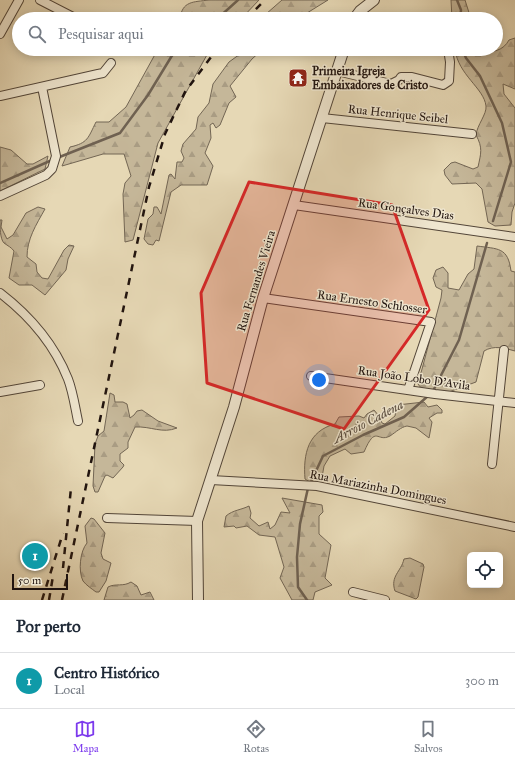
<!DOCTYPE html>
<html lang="pt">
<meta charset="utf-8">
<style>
:root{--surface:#fff;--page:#f6f6f7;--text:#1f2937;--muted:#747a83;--line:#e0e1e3;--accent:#7c3aed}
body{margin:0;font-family:"IM FELL Great Primer",serif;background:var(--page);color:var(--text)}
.controls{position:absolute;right:12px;bottom:12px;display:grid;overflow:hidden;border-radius:6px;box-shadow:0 2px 10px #0003}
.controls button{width:36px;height:36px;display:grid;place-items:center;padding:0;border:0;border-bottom:1px solid var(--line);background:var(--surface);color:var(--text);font:20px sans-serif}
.scale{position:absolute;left:12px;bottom:10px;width:56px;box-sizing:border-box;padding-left:4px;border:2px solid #21140f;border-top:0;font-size:11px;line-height:14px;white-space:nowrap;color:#21140f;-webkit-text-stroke:3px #efe6cf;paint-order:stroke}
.you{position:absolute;left:319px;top:380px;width:14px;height:14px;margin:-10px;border:3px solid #fff;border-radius:50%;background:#1a73e8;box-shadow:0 0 0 6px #1a73e833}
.badge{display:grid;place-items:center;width:26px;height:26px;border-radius:50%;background:var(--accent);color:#fff;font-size:13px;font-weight:700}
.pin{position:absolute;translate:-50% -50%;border:2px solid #fff;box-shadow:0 1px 4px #0006}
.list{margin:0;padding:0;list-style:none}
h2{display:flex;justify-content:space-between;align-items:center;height:52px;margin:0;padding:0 16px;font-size:17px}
h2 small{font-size:13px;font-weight:400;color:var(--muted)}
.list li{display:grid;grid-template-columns:26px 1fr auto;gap:12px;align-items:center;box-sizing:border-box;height:56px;padding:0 16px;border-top:1px solid var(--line)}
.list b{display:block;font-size:15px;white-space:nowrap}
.list p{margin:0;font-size:13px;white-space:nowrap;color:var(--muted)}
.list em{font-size:13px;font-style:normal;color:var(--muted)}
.icon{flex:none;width:22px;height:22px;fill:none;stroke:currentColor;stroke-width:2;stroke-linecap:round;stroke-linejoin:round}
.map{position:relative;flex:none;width:515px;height:600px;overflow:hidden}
.search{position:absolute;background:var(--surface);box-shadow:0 2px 10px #0003;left:12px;right:12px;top:12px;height:44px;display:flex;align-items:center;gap:10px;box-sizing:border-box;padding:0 14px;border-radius:22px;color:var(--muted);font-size:15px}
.sheet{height:108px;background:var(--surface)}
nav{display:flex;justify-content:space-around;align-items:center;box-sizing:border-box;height:56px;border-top:1px solid var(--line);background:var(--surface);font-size:11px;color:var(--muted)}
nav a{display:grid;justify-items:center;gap:2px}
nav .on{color:var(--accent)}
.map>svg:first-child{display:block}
.forest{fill:url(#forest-firs);stroke:#736654}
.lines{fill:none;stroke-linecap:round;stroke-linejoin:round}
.stream{stroke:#6f6151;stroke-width:2.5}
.minor-casing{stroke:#524538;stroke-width:10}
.tertiary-casing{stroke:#524538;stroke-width:12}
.minor{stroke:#efe6cf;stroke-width:8}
.tertiary{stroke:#efe6cf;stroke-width:10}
.rail{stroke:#21140f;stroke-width:2.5;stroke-dasharray:7 7;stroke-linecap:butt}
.marked{fill:#d62828;fill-opacity:0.2;stroke:#d62828;stroke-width:3;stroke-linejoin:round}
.labels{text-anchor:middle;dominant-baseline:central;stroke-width:3;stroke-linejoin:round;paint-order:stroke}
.poi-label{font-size:12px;font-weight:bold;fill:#21140f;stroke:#efe6cf;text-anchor:start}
.street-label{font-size:12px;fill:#21140f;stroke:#efe6cf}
.water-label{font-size:13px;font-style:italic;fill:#55483b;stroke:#efe6cf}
</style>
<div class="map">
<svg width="515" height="600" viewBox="0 0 515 600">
<defs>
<pattern id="forest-firs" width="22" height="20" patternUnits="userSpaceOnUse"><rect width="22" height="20" fill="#c5b799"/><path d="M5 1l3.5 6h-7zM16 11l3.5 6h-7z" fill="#a99c83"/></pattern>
</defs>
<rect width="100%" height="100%" fill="#e6d8b5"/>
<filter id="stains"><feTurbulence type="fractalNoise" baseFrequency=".005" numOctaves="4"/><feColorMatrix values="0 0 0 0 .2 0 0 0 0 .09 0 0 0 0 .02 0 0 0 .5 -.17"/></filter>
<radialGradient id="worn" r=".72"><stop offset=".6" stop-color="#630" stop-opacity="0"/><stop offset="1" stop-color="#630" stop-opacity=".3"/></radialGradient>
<path class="forest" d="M209,0H259L241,19H180C182,1 193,2 209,0Z
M282,0H328L307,13L304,19H264L266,14Z
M451,0H465L471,19H452Z
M515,38V89L503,84L504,94L515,108V203L512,212L511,225L495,226L488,222L482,189L476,183L452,184L445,175L444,170L451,163L455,162L473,169L478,167C481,153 483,148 476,135C477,125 487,114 486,106C484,88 458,75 455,49H479L481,53C493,52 503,51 509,40Z
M158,49H212L208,53L158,143L133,240L125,242L123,194L125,183L131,176L124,154H103L62,166L70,147C88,143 88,138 96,122H109L126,107Z
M247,49H263L252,59L230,86L236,97L229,103L220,125L216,128L213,123L210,125L211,138L205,153L213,166L207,185H181L171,192L159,241L156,240L153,245L148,244L144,239L148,219L153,214L154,207H157L161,214L169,175L171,174L175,179L177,162H182L184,158L181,151L183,144L196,129L198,117L209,103L213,84L229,62Z
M0,147L11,150L27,164H33L48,156L45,169L0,191Z
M38,207L45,209C36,225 27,239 27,257L36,264L37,272L42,278L48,279L64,250L69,245L74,246L68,259L66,270L45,295L32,285H19L9,278L14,251C11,247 8,246 4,243C0,239 0,227 0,220H2L1,227L7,239L13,235L26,213Z
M477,246C498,249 508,247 511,271L515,272V351C504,348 494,345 484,351L476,382L446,393L421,388L418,384L441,298L442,290L436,287L433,278L436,270L443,267L448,273V288L459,290L468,274L474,269Z
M110,393L114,395L115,402H123L127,404L130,418L134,415L137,411L142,410L158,421L177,428C162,434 151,426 135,427L128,442V448L120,454V461L124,465L123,467L113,478L107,475L105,476L98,492H95L93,486L95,444L98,436L104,431Z
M424,402L428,407L437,405L442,410V413H437L429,418L432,422L429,438L416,428L407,426C401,427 396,432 390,436C377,443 376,424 364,452L351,454L345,449L330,456L324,466L321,483L313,484L305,479C303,454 308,431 335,424L339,417L359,416L364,418L367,414L374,410L379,416L382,423L385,424L395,416L397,405Z
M282,498L322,505L323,512L319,516V534L331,545L325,578L332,585L315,592L313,600H292L280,578L284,567L275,537L259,535L247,526L236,528L234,526L224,527L226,516C233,510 241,510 249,506L251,513L250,518L259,526L268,522L270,529L275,525L281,512L290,513Z
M91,518L94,519L105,533L101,553L103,559L111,563L106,581L99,592H96C92,589 86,585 83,581C78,571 80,551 87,543L85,526Z
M410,558L423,564L424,567L418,597L416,599L395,591C390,576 401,572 404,559Z
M131,582L137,586L141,595L150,592L154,600H104L108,587C116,583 123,587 131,582Z"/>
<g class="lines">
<path class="stream" d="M457,0L461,10L460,19
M217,19L238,0
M462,49L466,58L480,76L502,123L511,162L493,221
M57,158L120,133L148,95L176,49
M0,183L52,160
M433,391L459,340L487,243
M307,600L298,587L297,557L300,524L308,488L323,456L363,435L404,417L428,396"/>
<g class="minor-casing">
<path id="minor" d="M40,0L77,19
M0,34L19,0
M337,71L391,84L399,80L401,77H412L443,85L449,81L450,62L448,49
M0,96L98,74L103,73L111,63
M322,118L472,134
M0,196L46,175L52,169L56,156L42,87
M294,205L515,237
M0,293C30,316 54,344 68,379C73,392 75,407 78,421
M263,298L431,322L408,390
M311,376L435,394L515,403
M0,392L40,385
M492,464L504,350
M211,480L317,486L515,527
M107,518L197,521
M353,592L385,600"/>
</g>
<g class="tertiary-casing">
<path id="tertiary" d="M354,19L360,11L374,0
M198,600L197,521L234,407L263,298L344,49"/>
</g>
<use href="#minor" class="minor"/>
<use href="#tertiary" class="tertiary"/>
<path class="rail" d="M246,19L265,0
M63,568L71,488
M42,600L63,533
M49,600L53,576
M62,600L149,187L165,134L185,92L217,49"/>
</g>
<path class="marked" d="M249,182L392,205L429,310L344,429L207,383L201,293Z"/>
<defs>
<g id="temple-square" transform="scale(1)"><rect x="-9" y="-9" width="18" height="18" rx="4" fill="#8f2418" stroke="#efe6cf"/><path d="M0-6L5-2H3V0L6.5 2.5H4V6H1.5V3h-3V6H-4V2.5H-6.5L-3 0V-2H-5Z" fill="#fff"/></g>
</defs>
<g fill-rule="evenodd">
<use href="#temple-square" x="298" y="78"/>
</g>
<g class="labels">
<g class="poi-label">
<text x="312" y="71">Primeira Igreja<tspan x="312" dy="14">Embaixadores de Cristo</tspan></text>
</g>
<g class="street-label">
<text transform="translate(398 114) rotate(6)">Rua Henrique Seibel</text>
<text transform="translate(406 209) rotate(8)">Rua Gonçalves Dias</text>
<text transform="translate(256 281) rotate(-73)">Rua Fernandes Vieira</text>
<text transform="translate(372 302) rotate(8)">Rua Ernesto Schlosser</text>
<text transform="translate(414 378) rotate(8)">Rua João Lobo D'Avila</text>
<text transform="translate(378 487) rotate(11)">Rua Mariazinha Domingues</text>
</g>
<g class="water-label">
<text transform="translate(368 422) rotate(-28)">Arroio Cadena</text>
</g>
</g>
<rect width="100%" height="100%" filter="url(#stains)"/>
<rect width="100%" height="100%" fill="url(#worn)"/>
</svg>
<div class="controls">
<button><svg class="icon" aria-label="locate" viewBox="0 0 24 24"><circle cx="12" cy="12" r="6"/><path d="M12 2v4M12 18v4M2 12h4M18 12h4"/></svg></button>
</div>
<div class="scale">50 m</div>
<div class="you"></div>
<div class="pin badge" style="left:35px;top:556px;background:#0f9aa8">1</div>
<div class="search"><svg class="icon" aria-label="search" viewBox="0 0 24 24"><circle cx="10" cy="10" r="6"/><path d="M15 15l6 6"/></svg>Pesquisar aqui</div>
</div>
<section class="sheet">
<h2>Por perto<small></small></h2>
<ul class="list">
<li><span class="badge" style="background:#0f9aa8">1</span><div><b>Centro Histórico</b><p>Local</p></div><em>300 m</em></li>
</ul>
</section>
<nav>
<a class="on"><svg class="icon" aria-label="map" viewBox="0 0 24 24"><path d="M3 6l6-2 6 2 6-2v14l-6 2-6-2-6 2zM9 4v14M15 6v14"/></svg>Mapa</a>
<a><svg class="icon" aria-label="directions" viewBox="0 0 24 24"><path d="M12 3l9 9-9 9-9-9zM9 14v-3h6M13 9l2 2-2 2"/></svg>Rotas</a>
<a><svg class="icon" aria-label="saved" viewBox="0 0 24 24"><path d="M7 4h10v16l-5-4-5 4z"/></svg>Salvos</a>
</nav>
